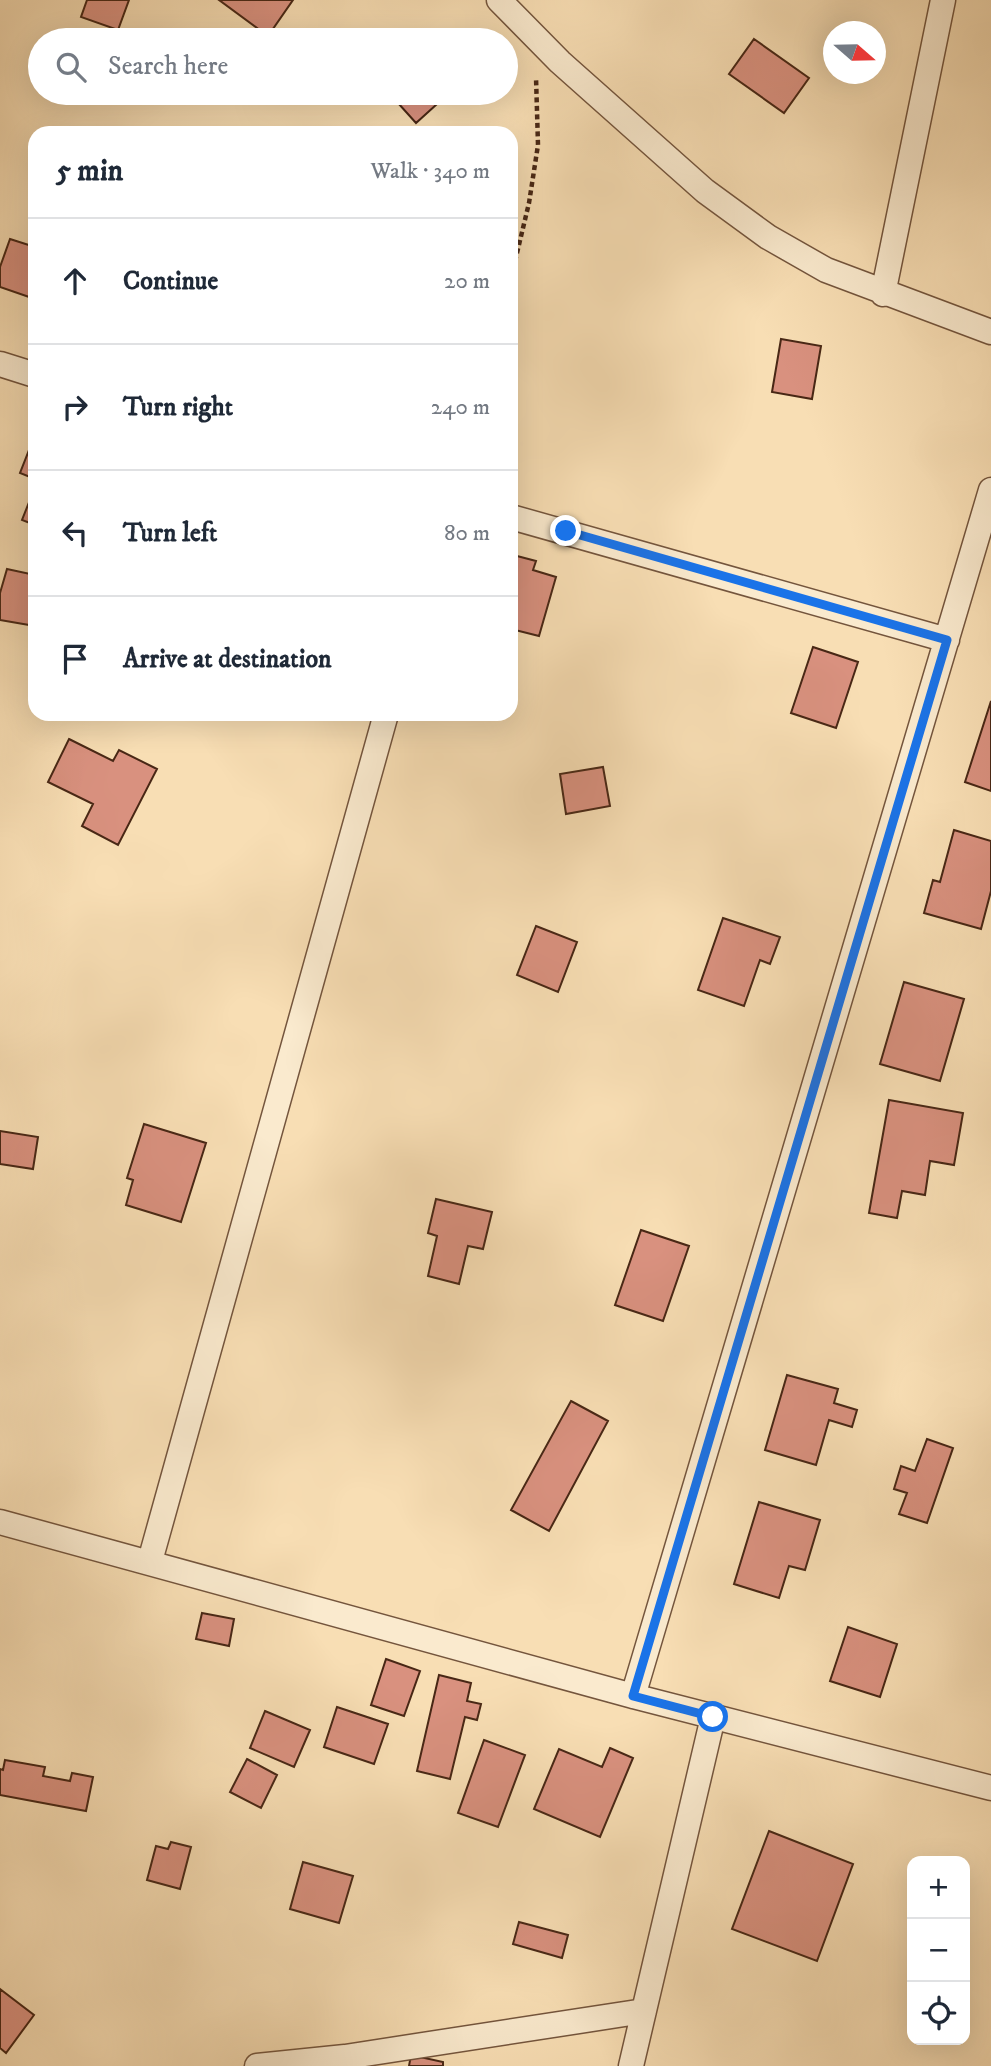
<!DOCTYPE html>
<meta charset="utf-8">
<style>
:root{--surface:#fff;--page:#f6f6f7;--text:#1f2937;--muted:#747a83;--line:#e0e1e3}
body{margin:0;font-family:"IM FELL DW Pica",serif;background:var(--page);color:var(--text)}
.controls{position:absolute;right:21px;bottom:21px;display:grid;overflow:hidden;border-radius:14px;box-shadow:0 7px 28px #0002}
.controls button{width:63px;height:63px;display:grid;place-items:center;padding:0;border:0;border-bottom:2px solid var(--line);background:var(--surface);color:var(--text);font:35px sans-serif}
.compass{position:absolute;left:823px;top:21px;width:63px;height:63px;border-radius:50%;background:var(--surface);box-shadow:0 7px 28px #0002;rotate:110deg}
.stop{position:absolute;width:21px;height:21px;margin:-16px;border:5px solid #1a73e8;border-radius:50%;background:#fff}
.stop.end{background:#1a73e8;border-color:#fff;box-shadow:0 2px 7px #0008}
.list{margin:0;padding:0;list-style:none}
h2{display:flex;justify-content:space-between;align-items:center;height:91px;margin:0;padding:0 28px;font-size:30px}
h2 small{font-size:23px;font-weight:400;color:var(--muted)}
.list li{display:grid;grid-template-columns:46px 1fr auto;gap:21px;align-items:center;box-sizing:border-box;height:126px;padding:0 28px;border-top:2px solid var(--line)}
.list b{display:block;font-size:26px;white-space:nowrap}
.list em{font-size:23px;font-style:normal;color:var(--muted)}
.icon{flex:none;width:38px;height:38px;fill:none;stroke:currentColor;stroke-width:2;stroke-linecap:round;stroke-linejoin:round}
.map{position:relative;flex:none;width:991px;height:2066px;overflow:hidden}
.search{position:absolute;background:var(--surface);box-shadow:0 7px 28px #0002;left:28px;top:28px;width:490px;height:77px;display:flex;align-items:center;gap:18px;box-sizing:border-box;padding:0 24px;border-radius:38px;color:var(--muted);font-size:26px}
.panel{position:absolute;background:var(--surface);box-shadow:0 7px 28px #0002;left:28px;top:126px;width:490px;height:595px;border-radius:21px}
.map>svg:first-child{display:block}
.building{fill:#d9917f;stroke:#482715;stroke-width:2}
.lines{fill:none;stroke-linecap:round;stroke-linejoin:round}
.minor-casing{stroke:#74553d;stroke-width:27}
.path{stroke:#482715;stroke-width:4.5;stroke-dasharray:5 3.5;stroke-linecap:butt}
.minor{stroke:#faeace;stroke-width:24}
.route{stroke:#1a73e8;stroke-width:9}
</style>
<div class="map">
<svg width="991" height="2066" viewBox="0 0 991 2066">
<rect width="100%" height="100%" fill="#f8deb4"/>
<filter id="stains"><feTurbulence type="fractalNoise" baseFrequency=".00286" numOctaves="4"/><feColorMatrix values="0 0 0 0 .2 0 0 0 0 .09 0 0 0 0 .02 0 0 0 .5 -.17"/></filter>
<radialGradient id="worn" r=".72"><stop offset=".6" stop-color="#630" stop-opacity="0"/><stop offset="1" stop-color="#630" stop-opacity=".3"/></radialGradient>
<path class="building" d="M87,0H129L118,30L81,17Z
M219,0H293L268,36Z
M754,39L809,78L784,113L729,74Z
M389,93H445L447,95L416,123Z
M10,239L35,247V299L0,287V267Z
M781,339L821,346L812,399L772,392Z
M33,440L35,441V479L20,473Z
M35,487V525L22,520Z
M517,556L536,561L533,570L556,577L539,636L511,629V565L514,566Z
M7,569L35,575V626L0,620V593Z
M813,647L858,662L836,728L791,713Z
M991,701V791L965,782Z
M69,739L113,761L119,750L157,769L118,845L82,826L93,804L48,782Z
M603,767L610,806L566,814L560,774Z
M954,830L991,841V891L981,929L924,913L933,880L940,882Z
M723,918L780,937L770,964L760,960L744,1006L698,990Z
M536,926L577,942L558,992L517,975Z
M904,982L964,999L940,1081L880,1064Z
M889,1100L963,1113L954,1165L930,1161L925,1195L902,1191L897,1218L869,1213Z
M144,1124L206,1143L181,1222L126,1205L133,1180L127,1178Z
M0,1131L38,1137L33,1169L0,1164Z
M436,1199L492,1212L483,1249L468,1246L459,1284L428,1276L437,1236L428,1233Z
M641,1230L689,1246L663,1321L615,1305Z
M787,1375L838,1389L834,1403L857,1410L852,1427L829,1420L816,1465L765,1450Z
M571,1401L608,1421L549,1531L511,1510Z
M927,1439L953,1448L927,1523L899,1514L907,1493L894,1489L901,1466L915,1471Z
M759,1502L820,1520L805,1570L789,1566L779,1598L734,1584Z
M202,1613L234,1619L229,1646L196,1639Z
M848,1627L897,1644L880,1697L830,1681Z
M386,1659L420,1671L404,1716L371,1705Z
M439,1675L471,1683L467,1701L481,1704L477,1720L465,1717L450,1779L417,1771Z
M337,1707L388,1724L374,1764L324,1747Z
M265,1711L310,1730L294,1767L250,1748Z
M484,1740L525,1755L498,1827L458,1813Z
M610,1748L633,1758L600,1837L534,1809L559,1749L602,1767Z
M247,1759L277,1775L261,1808L230,1792Z
M5,1760L45,1767L43,1776L70,1781L72,1773L93,1777L86,1811L0,1795V1769L3,1770Z
M769,1831L853,1864L817,1961L732,1929Z
M171,1842L191,1847L180,1889L147,1880L156,1846L168,1849Z
M303,1862L353,1876L339,1923L290,1909Z
M519,1922L568,1935L562,1958L513,1944Z
M0,1989L34,2015L6,2053L0,2048Z
M411,2055L443,2062V2066H409Z"/>
<g class="lines">
<g class="minor-casing">
<path id="minor" d="M499,0L560,62L705,191L768,237L826,270L991,332
M883,294L943,0
M0,364L35,375
M511,517L947,640
M0,1522L633,1696L991,1788
M150,1561L386,714
M633,1696L991,490
M257,2066L345,2057L644,2011
M631,2066L713,1717"/>
</g>
<path class="path" d="M511,278L529,203L538,145L536,77"/>
<use href="#minor" class="minor"/>
</g>
<g class="lines">
<path class="route" d="M566,531L947,640L633,1696L713,1717"/>
</g>
<rect width="100%" height="100%" filter="url(#stains)"/>
<rect width="100%" height="100%" fill="url(#worn)"/>
</svg>
<div class="controls">
<button>+</button>
<button>−</button>
<button><svg class="icon" aria-label="locate" viewBox="0 0 24 24"><circle cx="12" cy="12" r="6"/><path d="M12 2v4M12 18v4M2 12h4M18 12h4"/></svg></button>
</div>
<svg class="compass" viewBox="-18 -18 36 36"><path d="M0-13l5 13h-10z" fill="#e53935"/><path d="M0 13l5-13h-10z" fill="#747a83"/></svg>
<div class="stop" style="left:713px;top:1717px"></div>
<div class="stop end" style="left:566px;top:531px"></div>
<div class="search"><svg class="icon" aria-label="search" viewBox="0 0 24 24"><circle cx="10" cy="10" r="6"/><path d="M15 15l6 6"/></svg>Search here</div>
<section class="panel">
<h2>5 min<small>Walk · 340 m</small></h2>
<ul class="list">
<li><svg class="icon" aria-label="ahead" viewBox="0 0 24 24"><path d="M12 20V5M6 11l6-6 6 6"/></svg><div><b>Continue</b></div><em>20 m</em></li>
<li><svg class="icon" aria-label="right" viewBox="0 0 24 24"><path d="M7 20v-9h11M14 6l5 5-5 5"/></svg><div><b>Turn right</b></div><em>240 m</em></li>
<li><svg class="icon" aria-label="left" viewBox="0 0 24 24"><path d="M17 20v-9H6M10 6l-5 5 5 5"/></svg><div><b>Turn left</b></div><em>80 m</em></li>
<li><svg class="icon" aria-label="arrive" viewBox="0 0 24 24"><path d="M6 21V4h12l-3 4 3 4H6"/></svg><div><b>Arrive at destination</b></div></li>
</ul>
</section>
</div>
